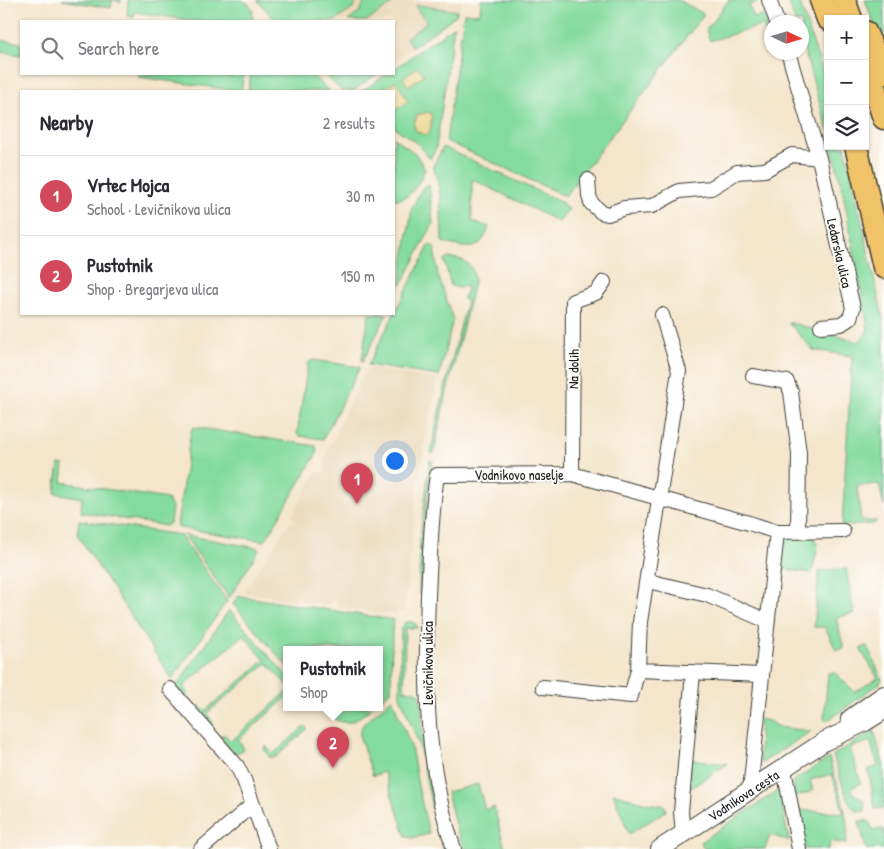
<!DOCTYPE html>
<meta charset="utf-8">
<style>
:root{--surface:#fff;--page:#f7f7f7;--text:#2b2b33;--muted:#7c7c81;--line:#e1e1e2;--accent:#d1495b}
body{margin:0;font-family:"Patrick Hand",sans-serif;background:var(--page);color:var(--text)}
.controls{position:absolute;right:15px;top:15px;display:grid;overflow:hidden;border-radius:0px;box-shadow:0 1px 4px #0004}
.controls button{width:45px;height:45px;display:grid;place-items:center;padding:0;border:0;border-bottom:1px solid var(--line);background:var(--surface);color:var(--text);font:25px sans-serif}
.compass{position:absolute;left:764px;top:15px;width:45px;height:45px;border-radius:50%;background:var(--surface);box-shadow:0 1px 4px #0004;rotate:94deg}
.you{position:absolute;left:394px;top:460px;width:18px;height:18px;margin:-12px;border:4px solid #fff;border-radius:50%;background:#1a73e8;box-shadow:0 0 0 8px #1a73e833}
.badge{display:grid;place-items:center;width:32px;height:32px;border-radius:50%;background:var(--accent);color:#fff;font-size:16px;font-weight:700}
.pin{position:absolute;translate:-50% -41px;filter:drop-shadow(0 1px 2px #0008)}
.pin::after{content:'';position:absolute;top:26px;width:18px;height:15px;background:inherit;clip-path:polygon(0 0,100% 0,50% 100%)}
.popup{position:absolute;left:283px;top:646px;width:100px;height:65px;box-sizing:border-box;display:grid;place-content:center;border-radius:0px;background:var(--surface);filter:drop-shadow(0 1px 4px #0005);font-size:16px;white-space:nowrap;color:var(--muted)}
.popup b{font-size:19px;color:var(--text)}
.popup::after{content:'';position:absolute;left:50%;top:100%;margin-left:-10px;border:10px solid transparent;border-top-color:var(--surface)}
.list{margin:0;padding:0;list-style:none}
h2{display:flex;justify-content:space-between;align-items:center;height:65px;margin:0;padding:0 20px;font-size:21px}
h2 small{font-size:16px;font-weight:400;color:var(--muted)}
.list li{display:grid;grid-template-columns:32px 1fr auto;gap:15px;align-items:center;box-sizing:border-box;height:80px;padding:0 20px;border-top:1px solid var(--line)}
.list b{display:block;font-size:19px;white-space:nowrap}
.list p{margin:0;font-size:16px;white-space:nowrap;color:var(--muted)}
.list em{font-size:16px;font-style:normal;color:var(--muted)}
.icon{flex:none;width:28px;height:28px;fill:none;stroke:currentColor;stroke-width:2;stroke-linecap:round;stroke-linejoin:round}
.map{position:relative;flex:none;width:884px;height:849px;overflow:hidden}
.search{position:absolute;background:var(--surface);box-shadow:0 1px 4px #0004;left:20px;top:20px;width:375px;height:55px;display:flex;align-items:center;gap:12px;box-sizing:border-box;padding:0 18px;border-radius:0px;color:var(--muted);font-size:19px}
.panel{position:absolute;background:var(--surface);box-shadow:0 1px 4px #0004;left:20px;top:90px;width:375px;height:225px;border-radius:0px}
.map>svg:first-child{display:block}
.built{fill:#ebd8ba}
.green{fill:#84db9f;stroke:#507c5e}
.sand{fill:#eeda9e;stroke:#857b5d}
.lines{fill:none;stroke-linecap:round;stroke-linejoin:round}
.minor-casing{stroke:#3c3a36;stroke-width:16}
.tertiary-casing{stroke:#3c3a36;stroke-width:20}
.trunk-casing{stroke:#3c3a36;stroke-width:25}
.minor{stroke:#fff;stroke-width:14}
.tertiary{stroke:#fff;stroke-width:18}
.trunk{stroke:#f1c369;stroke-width:22}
.labels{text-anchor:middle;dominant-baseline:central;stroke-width:4;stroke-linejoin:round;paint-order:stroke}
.street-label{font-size:14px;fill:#1c1c1c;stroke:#fdfcf7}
</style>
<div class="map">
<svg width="884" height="849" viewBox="0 0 884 849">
<rect width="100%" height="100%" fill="#fdfcf7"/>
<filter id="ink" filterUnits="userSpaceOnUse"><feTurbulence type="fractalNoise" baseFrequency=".02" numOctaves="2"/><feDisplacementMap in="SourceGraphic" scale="10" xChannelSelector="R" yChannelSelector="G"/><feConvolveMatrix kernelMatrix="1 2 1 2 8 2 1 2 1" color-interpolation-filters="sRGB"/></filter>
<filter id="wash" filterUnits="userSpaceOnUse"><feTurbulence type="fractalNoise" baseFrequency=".0096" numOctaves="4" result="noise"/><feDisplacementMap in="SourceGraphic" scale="20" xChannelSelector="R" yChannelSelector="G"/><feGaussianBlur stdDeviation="1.12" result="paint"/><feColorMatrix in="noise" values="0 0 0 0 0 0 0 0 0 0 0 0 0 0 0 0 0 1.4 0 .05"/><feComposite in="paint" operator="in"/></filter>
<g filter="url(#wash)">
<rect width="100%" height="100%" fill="#f4e5cb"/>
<path class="built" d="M285,0H461L459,13L394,60V21H299Z
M367,368L438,379L423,451L417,491L404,612L397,611L396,615L339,607L336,605V602L332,601L331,604L326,605L303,601L299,596H296L291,600L244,592L284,530L290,523L294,522L295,519L292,516L316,472H324L327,451Z"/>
<path class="green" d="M62,0H121V2L112,0L111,8Z
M128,0H242C253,6 254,9 252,21H195L135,12L134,17L127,16Z
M257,0H357L354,8L335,21H276Z
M365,0H393L395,2L367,21H348L360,12Z
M481,0H678L704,14L565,196L446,141L464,13L480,14Z
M729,0H758L759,2L749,5L754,18L764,15L771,35V48L763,25L710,41L706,30Z
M788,0H799L828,88V132L802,43V22H795Z
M865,0H884V49Z
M419,5L457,11L456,15L413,47L406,38L427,22L415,6Z
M454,26L436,148L430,159L419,145L394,127V91H362L387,74H394V69Z
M0,40L21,43V55L0,52Z
M139,74H210L233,77V74H244L241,91H239L138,77Z
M251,74H311L329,91H248Z
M324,74H347L351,78L358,74H377L353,91H342Z
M394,138L415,153L425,169C419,182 411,201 394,199Z
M831,146H845L884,323V506L879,484L857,486L861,521H877L874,524L842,526L852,356L813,350L788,322L858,342L866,334L868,328L841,182Z
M443,147L563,203L562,205L569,209L559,222L472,179V221L489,227C480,255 465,248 442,242C441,217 442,189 433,166Z
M429,185L433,224L402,284H400L412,208L423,187Z
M431,245L434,247L438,275L453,319L439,376L368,365L429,246Z
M449,258C465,258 475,266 474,283L443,408L434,453H431L440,408L467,301L463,299L468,287L461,286L460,288L451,286L444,260Z
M369,314H387L362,363V358Z
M312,360L360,367L323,439L299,436L297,434L308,363Z
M194,427L316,446L317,453L265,541L179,528L177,525L191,430Z
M430,460L433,461L428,491L421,594H419L420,539Z
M59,464L64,465L62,482L167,499L172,507L170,523L166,526L81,512L82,498L55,493Z
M79,520L180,535L227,601L172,679L77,534Z
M184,535L258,548L259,550L229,598Z
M784,537H813L818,545L812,573L776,568L778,544Z
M846,568L854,613L836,618L844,648L836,650L825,627H814L819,571Z
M238,596L394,620L392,631L391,691L379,701V649H287V666L233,604Z
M229,610L287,676V685L267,663L207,713L213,723L210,726L195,708L196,706H200L205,711L265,660L244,635L183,686L188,693V696L184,697L176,687Z
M405,622H412L416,624L417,628H405L404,690L416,691L420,694C423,711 422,729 424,745C428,781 436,815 447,849H443L432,809L419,744L400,696L401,628Z
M867,646L882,679L880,683L827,721L824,719L828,673H835L855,692L878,678L860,649Z
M287,692V697L238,740L243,747V750L234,754L220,737L221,735H225L231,741Z
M392,699L411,746L418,786L429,834L413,838L406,837L384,772L373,776L360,738V730L364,723Z
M322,707H372C352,725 342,730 322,707Z
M759,719L769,721L778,727L811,731L762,763L760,761Z
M305,726L307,729L276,757H269L264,749L266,746L273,754Z
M874,731L884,767V808L875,809C872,796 872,783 868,770L878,766L870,741L850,748L861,783L851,788L853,793L864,801L865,811C861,811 857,812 854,809C846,802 837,766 833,755Z
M829,758C837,786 851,815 846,844L830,841L829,849H805L798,810L844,813L832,774L810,780L813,791L795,797L793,781Z
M691,759L727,764L688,790Z
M478,784L485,810L494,807L505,849H465L457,832L447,792Z
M779,790L789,841L770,835L765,849H705L700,842Z
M613,793L643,802L665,806L666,811L629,834Z
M859,821H868L874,830L884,829V849H866Z"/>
<path class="sand" d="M418,67L424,75L408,86L403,78Z
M396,81L408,101L394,111V91H380Z
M429,112L432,116C430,122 432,128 429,133L425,135L416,131L414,124L417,115Z"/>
</g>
<g filter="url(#ink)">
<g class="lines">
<g class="minor-casing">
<path id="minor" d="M769,0L777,22
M788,52L819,158L853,308L850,318L841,324L821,326
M588,180L589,195L591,203L601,212L608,214L624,208L652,206L679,191L711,188L737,172L765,170L792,155L819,158
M662,315L679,371L640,622L638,670L762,675
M753,376L787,382L791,392L799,453L798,532
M572,474L573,301L596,293L604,282
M648,581L707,595L767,621
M543,687L631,696L638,670
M170,689L237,766L244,780L269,849
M784,769L799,849
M750,791L777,532
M683,834L681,812L693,672
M201,849L252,805
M454,849C425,765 425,684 428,596C430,556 431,515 437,475L572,474L749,523L777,532L843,531"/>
</g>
<g class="tertiary-casing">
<g id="tertiary">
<path d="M850,719L884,695"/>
<path id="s1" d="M660,849L825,741L865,722L884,710"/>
</g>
</g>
<g class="trunk-casing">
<path id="trunk" d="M821,0L828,19
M844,0L851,19
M865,32L884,73
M865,60L884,118
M856,146L884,267"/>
</g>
<use href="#minor" class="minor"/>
<use href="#tertiary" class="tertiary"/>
<use href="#trunk" class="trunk"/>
</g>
</g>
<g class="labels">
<g class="street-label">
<text transform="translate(840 253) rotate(77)">Ledarska ulica</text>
<text transform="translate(573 369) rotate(-89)">Na dolih</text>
<text x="519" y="474">Vodnikovo naselje</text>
<text transform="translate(427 663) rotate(-90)">Levičnikova ulica</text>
<text stroke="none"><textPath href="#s1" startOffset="99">Vodnikova cesta</textPath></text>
</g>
</g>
</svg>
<div class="controls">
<button>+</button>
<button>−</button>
<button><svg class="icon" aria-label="layers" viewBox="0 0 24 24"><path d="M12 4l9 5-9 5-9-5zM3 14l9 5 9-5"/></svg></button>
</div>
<svg class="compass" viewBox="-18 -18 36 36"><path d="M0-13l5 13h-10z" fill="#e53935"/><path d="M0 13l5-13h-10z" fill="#7c7c81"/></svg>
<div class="you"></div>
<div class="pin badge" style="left:357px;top:504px">1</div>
<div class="pin badge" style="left:333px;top:768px">2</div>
<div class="popup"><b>Pustotnik</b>Shop</div>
<div class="search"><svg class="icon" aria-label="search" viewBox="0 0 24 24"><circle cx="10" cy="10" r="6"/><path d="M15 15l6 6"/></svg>Search here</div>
<section class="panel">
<h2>Nearby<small>2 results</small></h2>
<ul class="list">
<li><span class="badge">1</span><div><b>Vrtec Mojca</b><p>School · Levičnikova ulica</p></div><em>30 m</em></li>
<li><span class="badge">2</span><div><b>Pustotnik</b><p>Shop · Bregarjeva ulica</p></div><em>150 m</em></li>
</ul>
</section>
</div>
